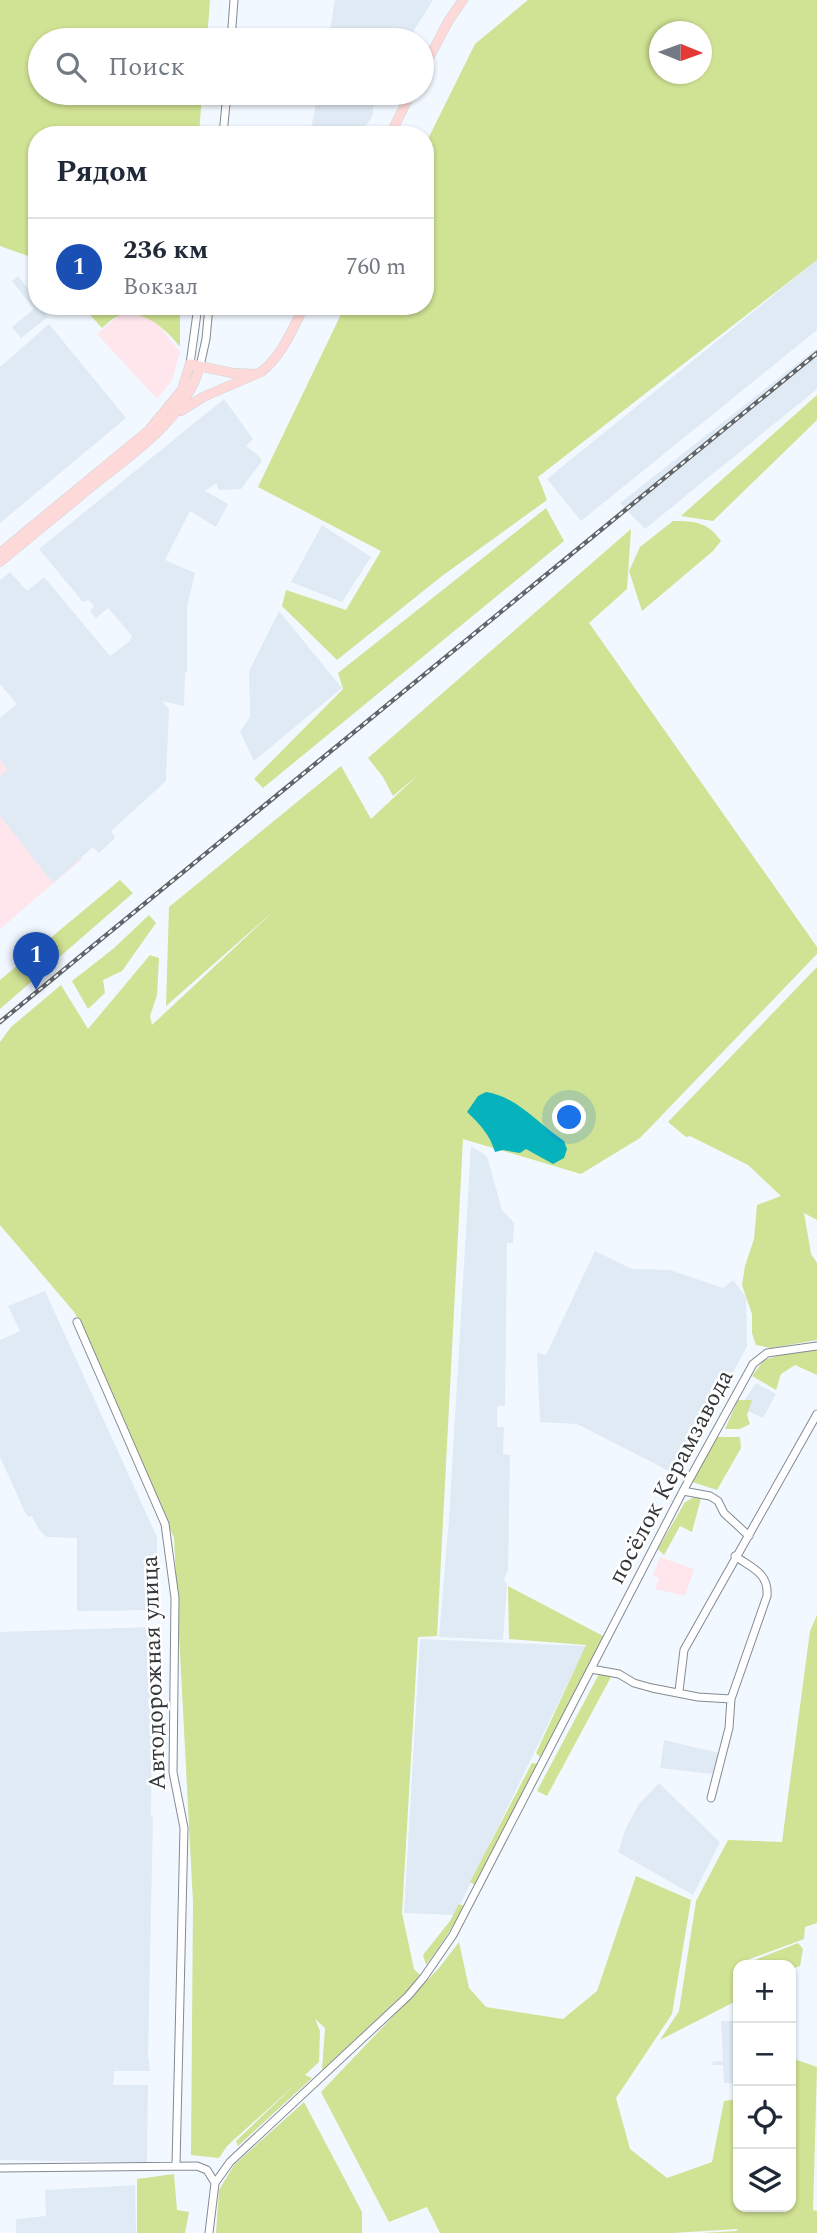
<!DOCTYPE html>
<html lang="ru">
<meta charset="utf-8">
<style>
:root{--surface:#fff;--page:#f2f2f3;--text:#1f2937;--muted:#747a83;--line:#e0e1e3;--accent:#cd4036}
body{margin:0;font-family:Spectral,serif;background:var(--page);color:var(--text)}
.controls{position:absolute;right:21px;bottom:21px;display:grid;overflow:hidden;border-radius:14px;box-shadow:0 2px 5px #0004}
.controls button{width:63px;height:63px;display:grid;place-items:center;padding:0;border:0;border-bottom:2px solid var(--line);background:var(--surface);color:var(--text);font:35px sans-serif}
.compass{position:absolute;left:649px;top:21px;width:63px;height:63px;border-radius:50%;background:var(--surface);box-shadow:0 2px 5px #0004;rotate:91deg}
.you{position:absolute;left:570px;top:1118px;width:24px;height:24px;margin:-18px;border:5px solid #fff;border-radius:50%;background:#1a73e8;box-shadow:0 0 0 10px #1a73e833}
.badge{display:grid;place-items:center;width:46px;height:46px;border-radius:50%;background:var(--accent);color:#fff;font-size:23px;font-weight:700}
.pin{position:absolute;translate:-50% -58px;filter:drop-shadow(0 2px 4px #0008)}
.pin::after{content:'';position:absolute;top:37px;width:24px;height:21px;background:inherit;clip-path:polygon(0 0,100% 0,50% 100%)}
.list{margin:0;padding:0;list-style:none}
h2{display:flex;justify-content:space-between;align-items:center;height:91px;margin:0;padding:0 28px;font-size:30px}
h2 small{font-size:23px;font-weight:400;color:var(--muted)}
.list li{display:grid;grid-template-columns:46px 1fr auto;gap:21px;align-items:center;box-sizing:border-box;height:98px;padding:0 28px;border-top:2px solid var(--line)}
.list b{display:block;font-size:26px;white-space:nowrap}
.list p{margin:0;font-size:23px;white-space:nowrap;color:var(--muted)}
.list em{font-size:23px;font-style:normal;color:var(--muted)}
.icon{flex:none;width:38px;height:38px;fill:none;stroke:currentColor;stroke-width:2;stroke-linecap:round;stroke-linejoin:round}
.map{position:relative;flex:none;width:817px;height:2233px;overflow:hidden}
.search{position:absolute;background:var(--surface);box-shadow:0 2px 5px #0004;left:28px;top:28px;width:406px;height:77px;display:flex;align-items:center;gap:18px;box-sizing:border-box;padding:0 24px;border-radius:38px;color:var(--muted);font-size:26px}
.panel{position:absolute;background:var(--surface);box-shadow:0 2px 5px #0004;left:28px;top:126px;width:406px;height:189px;border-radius:28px}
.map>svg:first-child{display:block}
.commercial{fill:#ffe5ec}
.built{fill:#dfeaf4}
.green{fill:#d0e293;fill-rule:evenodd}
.water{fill:#06b3bc}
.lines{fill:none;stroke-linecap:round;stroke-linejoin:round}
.minor-casing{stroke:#838a92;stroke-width:9}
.major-casing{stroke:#d2d3d4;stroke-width:10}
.minor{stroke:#fff;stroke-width:7}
.major{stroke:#fdd9d9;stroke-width:9}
.rail-casing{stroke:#616569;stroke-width:4.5}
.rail{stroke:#fff;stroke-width:2;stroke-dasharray:5;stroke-linecap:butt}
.labels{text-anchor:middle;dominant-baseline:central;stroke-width:5;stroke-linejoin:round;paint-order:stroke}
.street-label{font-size:24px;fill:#34373a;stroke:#fff}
</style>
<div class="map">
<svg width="817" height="2233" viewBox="0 0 817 2233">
<rect width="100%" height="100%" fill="#f1f8ff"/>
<path class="commercial" d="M131,306H144L180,352L172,380L157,399L97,334Z
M0,760L82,859L0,929Z
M660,1557L694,1569L685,1596L655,1589L659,1578L653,1576Z"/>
<path class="built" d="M335,0H433L408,40H331L330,30Z
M318,93H379L373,108V114L361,135H310Z
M817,260V330L581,521L547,479Z
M18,276L37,300V306H42L48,312L45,314L48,317L21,338L12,327L34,309L12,281Z
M49,324L126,418L0,523V367Z
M817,348V389L645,529L620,503Z
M224,399L253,439L246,446L260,457L262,461L241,489L219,490L216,483L205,491L228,504L216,527L190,511L165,560L195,573L187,607V672H185L184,706L162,701L169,709L166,781L111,831L115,838L99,853L93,847L53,883L0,816V776L8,770L0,760V718L17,704L0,684V580L10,572L27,591L44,577L110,656L130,641L132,636L108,608L96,618L90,611L94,606L89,600L83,602L39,549Z
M322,525L371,557L342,602L291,582Z
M279,611L342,688L254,761L240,732L250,717L249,671Z
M471,1146L487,1156L502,1210L514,1223L513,1243H507L505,1406H497V1427H504L503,1454L510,1455L508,1570L504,1579L507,1584L503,1640L439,1637L449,1519Z
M595,1251L632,1269L670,1270L723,1288L733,1280L746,1297L747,1346L679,1476L577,1424L540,1422L537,1353L546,1355Z
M45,1291L157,1537V1610L77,1611V1538L47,1537L39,1530L32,1516L28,1517L25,1512L0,1457V1340L20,1331L8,1306Z
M756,1383L776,1394L763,1418L740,1407Z
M153,1627L151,1815L153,1818L148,2055L150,2071H114L113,2085H148L147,2162L0,2160V1632Z
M420,1639L586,1646L455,1915L404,1913Z
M664,1740L719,1753L712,1774L660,1768Z
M659,1783L720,1842L693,1895L618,1852L626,1828L639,1804Z
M721,2021H738V2083H724L723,2065H713L712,2062L723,2061Z
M135,2185L136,2233H16V2219L46,2216L45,2190Z"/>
<path class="green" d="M0,0H210L207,40H40V93H202L199,135H37V251L31,257L0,246Z
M528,0H817V260L538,477L547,500L442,576L337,660L282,606L286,590L346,610L381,551L258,487L345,306H425V145L475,44ZM660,32H702V74H660Z
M82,306H180V347C167,330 140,305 116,317C111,319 106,325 102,328Z
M817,395V420L713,521L681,516Z
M546,508L564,541L263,788L254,779L343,689L338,673Z
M673,521C695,521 708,522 721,541L713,551L642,611L629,571L640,547Z
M631,529L627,589L589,623L817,947V954L640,1138L581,1174L463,1139L437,1636L418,1637L402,1913L414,1969L420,1975L407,1991L322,2070L325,2028L315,2019L320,2031L319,2062L305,2075L312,2078L238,2146L236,2141L298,2082L227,2146L219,2158L191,2155L193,1902L174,1538L75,1313L0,1225V1042L11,1027L61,985L88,1029L150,955L159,958L157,995L150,1016L152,1025L276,909L166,1006L169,907L341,766L371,819L419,774L393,796L383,777L368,758Z
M120,880L133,893L0,1009V980Z
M149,915L156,923L122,971L103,980L105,993L88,1009L72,981L113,949Z
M817,967V1220L804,1213L811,1254L817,1263V1340L771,1348L756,1345L752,1333V1314L742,1285L745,1266L754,1239L757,1205L781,1196L748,1165L690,1136L686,1137L668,1122Z
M817,1350V1375L795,1365L781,1374L776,1390L752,1376L764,1360L784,1354Z
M738,1400H752L747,1415L750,1424L740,1429H725Z
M716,1437H740L741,1448L717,1490L692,1482Z
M696,1496L701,1498L692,1532L680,1526L664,1555L658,1549L685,1502Z
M508,1586L605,1637L541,1758L536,1753L586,1645L509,1639Z
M817,1615V1923L805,1927L804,1939L747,1960V1965H738V2000L660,2040L679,2011L696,1901L728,1840L782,1842L810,1631Z
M599,1674L612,1675L547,1796L537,1791Z
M532,1763L539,1764L475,1885L470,1882Z
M636,1876L691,1900L672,2014L616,2098L630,2149L667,2178L712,2162L724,2101L738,2099V2207H791V2058L817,2067L813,2210L817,2211V2233H702L736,2231L738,2229L672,2233H440L427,2207L389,2222L321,2092L439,1968L459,1942L469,1988L486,2007L563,2019L597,1991Z
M459,1904L464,1906C452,1927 441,1946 426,1965L423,1955L450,1921Z
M798,1943L803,1949L800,1966L791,1969V1965H751L757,1959Z
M304,2102L362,2212V2233H216L219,2190L234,2165Z
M174,2174L177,2210L189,2212L185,2233H137V2179Z"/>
<path class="water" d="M486,1092C518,1097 538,1124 564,1141L567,1149L564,1158L553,1164L526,1149L520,1153L503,1150L495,1152C490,1135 480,1124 467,1112L478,1096Z"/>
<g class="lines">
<g class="minor-casing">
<path id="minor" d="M231,40L234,0
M223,135L227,93
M190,364L198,306
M200,366L206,339L209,306
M77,1322L165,1524L175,1598L173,1772L184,1828L176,2165
M683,1491L710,1496L718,1501L724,1513L749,1536
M591,1669L619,1674L634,1683L652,1688L698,1697L731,1699
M679,1691L684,1650L817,1414
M711,1798L729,1728L731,1699L767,1596C769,1573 752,1568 735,1556
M0,2168L197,2166L207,2170L215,2183
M209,2233L215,2183L230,2162L408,1996L424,1977L453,1935L683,1491L753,1364L767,1353L817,1346"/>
</g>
<g class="major-casing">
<path id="major" d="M422,71L449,20L463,0
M390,135L411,93
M181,411L203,397L261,372C282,356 292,330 304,306
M0,553L149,430L182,390L190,364L232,373L256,374
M0,562C30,537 61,512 91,487C132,454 185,420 200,366"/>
</g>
<use href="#minor" class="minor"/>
<use href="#major" class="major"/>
<g class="rail-casing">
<path id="rail" d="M0,1022L817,353"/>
</g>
<use href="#rail" class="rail"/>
</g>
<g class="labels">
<g class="street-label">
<text transform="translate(671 1477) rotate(-62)">посёлок Керамзавода</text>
<text transform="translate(154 1673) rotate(-92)">Автодорожная улица</text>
</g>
</g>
</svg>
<div class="controls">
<button>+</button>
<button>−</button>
<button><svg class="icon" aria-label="locate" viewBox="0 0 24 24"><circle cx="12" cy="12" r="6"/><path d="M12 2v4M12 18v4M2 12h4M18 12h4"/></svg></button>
<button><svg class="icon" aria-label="layers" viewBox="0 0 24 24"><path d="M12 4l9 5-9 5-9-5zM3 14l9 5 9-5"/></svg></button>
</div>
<svg class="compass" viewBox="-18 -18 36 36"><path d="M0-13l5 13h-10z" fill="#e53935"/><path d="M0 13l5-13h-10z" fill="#747a83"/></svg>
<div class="you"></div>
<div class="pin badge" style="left:36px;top:990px;background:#1a4fb4">1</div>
<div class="search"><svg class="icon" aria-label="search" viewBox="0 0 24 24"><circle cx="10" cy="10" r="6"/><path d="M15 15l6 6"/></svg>Поиск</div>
<section class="panel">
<h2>Рядом<small></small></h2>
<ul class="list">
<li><span class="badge" style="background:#1a4fb4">1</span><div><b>236 км</b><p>Вокзал</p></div><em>760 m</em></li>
</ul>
</section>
</div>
